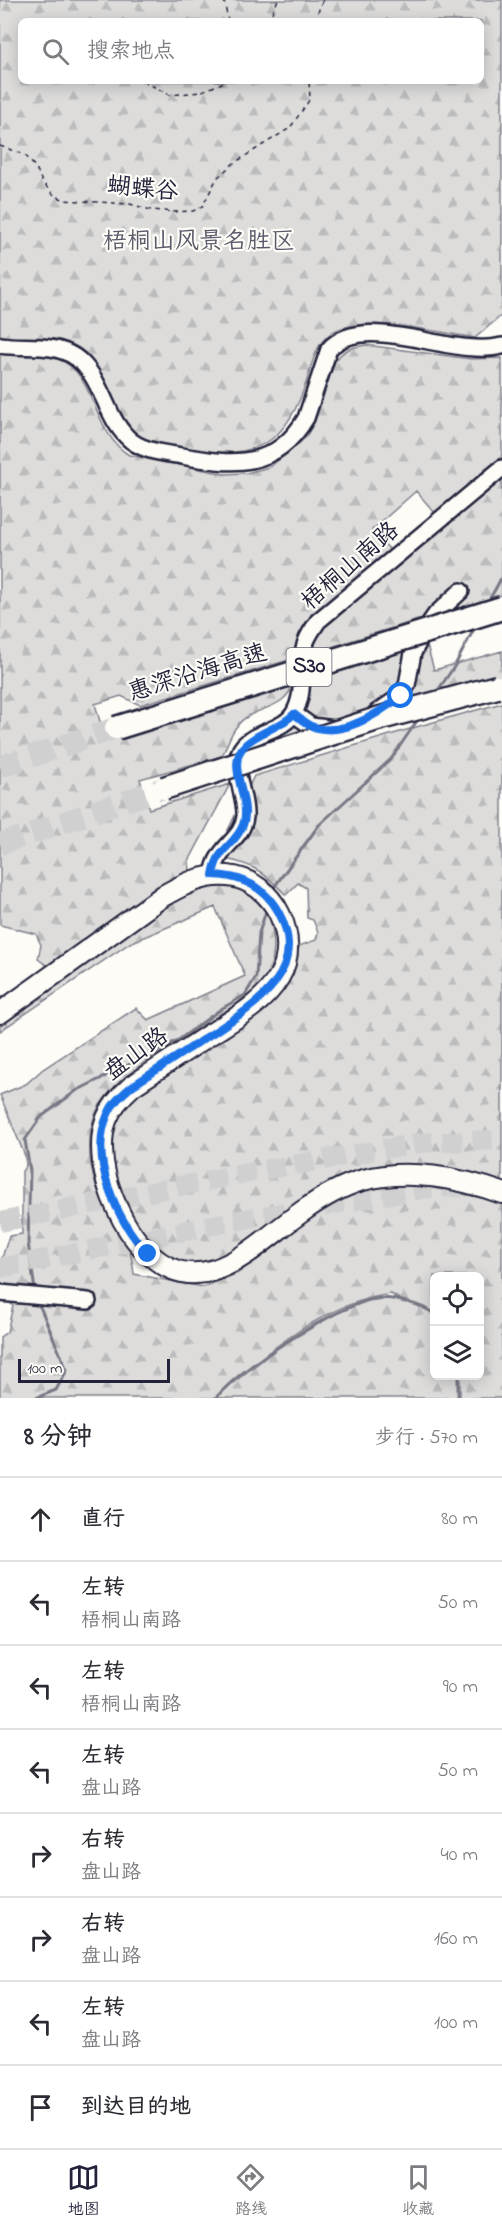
<!DOCTYPE html>
<html lang="zh">
<meta charset="utf-8">
<style>
:root{--surface:#fff;--page:#f2f2f3;--text:#2b2b33;--muted:#7c7c81;--line:#e1e1e2;--accent:#22223b}
body{margin:0;font-family:"Indie Flower","LXGW WenKai TC",sans-serif;background:var(--page);color:var(--text)}
.controls{position:absolute;right:18px;bottom:18px;display:grid;overflow:hidden;border-radius:9px;box-shadow:0 3px 15px #0003}
.controls button{width:54px;height:54px;display:grid;place-items:center;padding:0;border:0;border-bottom:2px solid var(--line);background:var(--surface);color:var(--text);font:30px sans-serif}
.scale{position:absolute;left:18px;bottom:15px;width:152px;box-sizing:border-box;padding-left:6px;border:3px solid #22223b;border-top:0;font-size:16px;line-height:21px;white-space:nowrap;color:#22223b;-webkit-text-stroke:4px #fdfcf7;paint-order:stroke}
.stop{position:absolute;width:18px;height:18px;margin:-14px;border:4px solid #1a73e8;border-radius:50%;background:#fff}
.stop.end{background:#1a73e8;border-color:#fff;box-shadow:0 2px 6px #0008}
.list{margin:0;padding:0;list-style:none}
h2{display:flex;justify-content:space-between;align-items:center;height:78px;margin:0;padding:0 24px;font-size:26px}
h2 small{font-size:20px;font-weight:400;color:var(--muted)}
.list li{display:grid;grid-template-columns:39px 1fr auto;gap:18px;align-items:center;box-sizing:border-box;height:84px;padding:0 24px;border-top:2px solid var(--line)}
.list b{display:block;font-size:22px;white-space:nowrap}
.list p{margin:0;font-size:20px;white-space:nowrap;color:var(--muted)}
.list em{font-size:20px;font-style:normal;color:var(--muted)}
.icon{flex:none;width:33px;height:33px;fill:none;stroke:currentColor;stroke-width:2;stroke-linecap:round;stroke-linejoin:round}
.map{position:relative;flex:none;width:502px;height:1398px;overflow:hidden}
.search{position:absolute;background:var(--surface);box-shadow:0 3px 15px #0003;left:18px;right:18px;top:18px;height:66px;display:flex;align-items:center;gap:15px;box-sizing:border-box;padding:0 21px;border-radius:9px;color:var(--muted);font-size:22px}
.sheet{height:750px;background:var(--surface)}
nav{display:flex;justify-content:space-around;align-items:center;box-sizing:border-box;height:84px;border-top:2px solid var(--line);background:var(--surface);font-size:16px;color:var(--muted)}
nav a{display:grid;justify-items:center;gap:3px}
nav .on{color:var(--accent)}
.map>svg:first-child{display:block}
.forest{fill:url(#forest-firs);stroke:#807f8b;stroke-width:1.5;fill-rule:evenodd}
.lines{fill:none;stroke-linecap:round;stroke-linejoin:round}
.stream{stroke:#787885;stroke-width:3}
.major-tunnel{stroke:#d1d0d1;stroke-width:20;stroke-dasharray:20 10;stroke-linecap:butt}
.highway-tunnel{stroke:#d1d0d1;stroke-width:22;stroke-dasharray:22 11;stroke-linecap:butt}
.minor-casing{stroke:#22223b;stroke-width:20}
.major-casing{stroke:#22223b;stroke-width:24}
.path{stroke:#22223b;stroke-width:1.5;stroke-dasharray:4.5 4.5;stroke-linecap:butt}
.minor{stroke:#fdfcf7;stroke-width:15}
.major{stroke:#fdfcf7;stroke-width:20}
.highway-bridge-casing{stroke:#22223b;stroke-width:27;stroke-linecap:butt}
.highway-bridge{stroke:#fdfcf7;stroke-width:22}
.route{stroke:#1a73e8;stroke-width:8}
.labels{text-anchor:middle;dominant-baseline:central;stroke-width:4.5;stroke-linejoin:round;paint-order:stroke}
.shield{fill:#fdfcf7;stroke:#646373;stroke-width:1.5}
.shield-label{font-size:22px;font-weight:bold;fill:#22223b}
.street-label{font-size:24px;fill:#22223b;stroke:#fdfcf7}
.park-label{font-size:24px;fill:#5a5a6b;stroke:#fdfcf7}
</style>
<div class="map">
<svg width="502" height="1398" viewBox="0 0 502 1398">
<defs>
<pattern id="forest-firs" width="22" height="20" patternUnits="userSpaceOnUse" patternTransform="scale(1.5)"><rect width="22" height="20" fill="#dddcdb"/><path d="M5 1l3.5 6h-7zM16 11l3.5 6h-7z" fill="#bdbcbd"/></pattern>
</defs>
<rect width="100%" height="100%" fill="#fdfcf7"/>
<filter id="ink" filterUnits="userSpaceOnUse"><feTurbulence type="fractalNoise" baseFrequency=".0167" numOctaves="2"/><feDisplacementMap in="SourceGraphic" scale="12" xChannelSelector="R" yChannelSelector="G"/><feConvolveMatrix kernelMatrix="1 2 1 2 8 2 1 2 1" color-interpolation-filters="sRGB"/></filter>
<g filter="url(#ink)">
<path class="forest" d="M0,0H502V315L475,338C441,333 361,313 331,333C316,343 312,364 307,380C289,436 264,458 204,452C192,451 179,451 167,449C121,438 118,416 101,377C96,366 89,354 79,348C50,330 26,345 0,335ZM21,21H481V81H21Z
M366,345L471,359L502,358V457L435,513L416,491L372,530L390,550L320,609L306,623L296,643L292,659L140,705L121,696L95,704L105,739L293,682C287,712 252,705 237,726C230,734 227,746 222,756L140,779L149,809L230,784L189,861L190,871L172,880L49,967L38,959L41,945L36,934L0,925V354C20,358 41,352 60,360C95,373 93,434 129,455L225,474L247,473L269,467L288,453L305,438L314,423L335,361C344,349 352,347 366,345Z
M502,474V595L449,611L463,598L453,588L437,602L424,618L315,652C314,640 316,633 324,623Z
M426,642L434,670L502,651V679L239,754L304,703L310,691L312,677Z
M502,703V1182L426,1167L388,1168L216,1264C202,1265 183,1267 170,1260C161,1253 146,1241 140,1232C124,1211 107,1158 112,1132C115,1114 127,1103 139,1091L268,1005C285,988 296,971 299,946L316,940L318,932L313,920L307,918L306,888L298,883L286,895C261,869 251,863 215,857L254,776L423,725Z
M212,884C235,885 263,893 270,919C276,940 276,966 262,984C253,997 235,1006 222,1014C186,1037 110,1075 95,1115C86,1139 89,1172 100,1195C108,1213 120,1229 128,1247C132,1255 133,1265 134,1274L203,1287L238,1273L315,1214L345,1196L380,1185L414,1184L497,1201L502,1203V1398H460V1376H480V1276H434V1376H458V1398H218L221,1392L214,1398H0V1337L7,1332L13,1306L0,1291V1264L9,1236L22,1234V1171L26,1166L25,1156L0,1095L26,1084L43,1069L136,1008L148,1020L245,976L215,907L130,943L0,1031V1020L178,896ZM391,1294L406,1303L391,1299L370,1300L337,1313L279,1347L224,1390C258,1357 317,1313 364,1300C373,1297 382,1296 391,1294Z"/>
<g class="lines">
<path class="stream" d="M488,602L502,577
M436,693L454,667L475,627
M272,890L319,825L391,759L419,718
M35,1290L28,1243L30,1171L25,1140L41,1117L76,1091L180,1039L221,1009L245,995L256,977L259,933L267,908
M458,1376V1398
M36,1398L56,1390L67,1370L38,1302
M216,1398C239,1368 336,1306 374,1299C390,1296 422,1304 434,1314"/>
<path class="major-tunnel" d="M0,1222L236,1175L419,1143L502,1140
M0,1268L234,1221L428,1188L467,1187"/>
<path class="highway-tunnel" d="M0,767L116,728
M0,844L164,788"/>
<g class="minor-casing">
<path id="minor" d="M0,345C25,349 53,342 75,357C102,376 104,414 127,437C140,451 164,453 182,456C234,465 275,470 306,418L329,349C365,310 453,359 502,346
M376,713L401,696L407,685L413,653L424,631L436,614L461,591
M294,714L311,726L335,729
M213,875C217,845 242,841 245,817C247,795 227,764 244,745C257,731 284,730 294,713C306,692 299,668 305,645C307,636 313,629 318,621L502,468
M0,1293L88,1301"/>
</g>
<g class="major-casing">
<path id="major" d="M0,1013L163,896C184,884 203,874 228,876C274,880 302,939 279,977C263,1004 234,1019 209,1035C183,1052 158,1069 132,1086C106,1109 99,1128 103,1162C107,1191 123,1227 143,1248C201,1309 254,1245 303,1211C321,1198 342,1186 363,1180C407,1168 460,1178 502,1193"/>
</g>
<path class="path" d="M224,0L228,21
M268,21L278,0
M314,21L323,0
M143,81L170,95L200,92L227,81
M0,146L25,155L36,168L42,182L53,194L64,200L130,204L151,210L175,212L193,211L202,207L217,178L234,163L290,128L310,99L309,81"/>
<use href="#minor" class="minor"/>
<use href="#major" class="major"/>
<g class="highway-bridge-casing">
<path id="highway-bridge" d="M116,728L502,608
M164,788L377,719L497,687"/>
</g>
<use href="#highway-bridge" class="highway-bridge"/>
</g>
</g>
<g class="lines" filter="url(#ink)">
<path class="route" d="M148,1254C117,1221 88,1158 108,1114C113,1102 123,1094 132,1086C157,1070 181,1054 205,1038C249,1009 313,974 278,911C264,886 240,876 213,875C217,847 235,846 243,825C253,800 223,764 246,744C260,731 280,728 294,714C299,718 304,722 309,725C340,740 378,714 401,696"/>
</g>
<g class="labels">
<rect class="shield" x="286.5" y="648" width="45" height="38" rx="4.5"/>
<g class="shield-label">
<text x="309" y="667">S30</text>
</g>
<g class="street-label">
<text transform="translate(143 190) rotate(6)">蝴蝶谷</text>
<text transform="translate(351 567) rotate(-41)">梧桐山南路</text>
<text transform="translate(198 674) rotate(-17)">惠深沿海高速</text>
<text transform="translate(137 1055) rotate(-36)">盘山路</text>
</g>
<g class="park-label">
<text x="199" y="242">梧桐山风景名胜区</text>
</g>
</g>
</svg>
<div class="controls">
<button><svg class="icon" aria-label="locate" viewBox="0 0 24 24"><circle cx="12" cy="12" r="6"/><path d="M12 2v4M12 18v4M2 12h4M18 12h4"/></svg></button>
<button><svg class="icon" aria-label="layers" viewBox="0 0 24 24"><path d="M12 4l9 5-9 5-9-5zM3 14l9 5 9-5"/></svg></button>
</div>
<div class="scale">100 m</div>
<div class="stop" style="left:401px;top:696px"></div>
<div class="stop end" style="left:148px;top:1254px"></div>
<div class="search"><svg class="icon" aria-label="search" viewBox="0 0 24 24"><circle cx="10" cy="10" r="6"/><path d="M15 15l6 6"/></svg>搜索地点</div>
</div>
<section class="sheet">
<h2>8 分钟<small>步行 · 570 m</small></h2>
<ul class="list">
<li><svg class="icon" aria-label="ahead" viewBox="0 0 24 24"><path d="M12 20V5M6 11l6-6 6 6"/></svg><div><b>直行</b></div><em>80 m</em></li>
<li><svg class="icon" aria-label="left" viewBox="0 0 24 24"><path d="M17 20v-9H6M10 6l-5 5 5 5"/></svg><div><b>左转</b><p>梧桐山南路</p></div><em>50 m</em></li>
<li><svg class="icon" aria-label="left" viewBox="0 0 24 24"><path d="M17 20v-9H6M10 6l-5 5 5 5"/></svg><div><b>左转</b><p>梧桐山南路</p></div><em>90 m</em></li>
<li><svg class="icon" aria-label="left" viewBox="0 0 24 24"><path d="M17 20v-9H6M10 6l-5 5 5 5"/></svg><div><b>左转</b><p>盘山路</p></div><em>50 m</em></li>
<li><svg class="icon" aria-label="right" viewBox="0 0 24 24"><path d="M7 20v-9h11M14 6l5 5-5 5"/></svg><div><b>右转</b><p>盘山路</p></div><em>40 m</em></li>
<li><svg class="icon" aria-label="right" viewBox="0 0 24 24"><path d="M7 20v-9h11M14 6l5 5-5 5"/></svg><div><b>右转</b><p>盘山路</p></div><em>160 m</em></li>
<li><svg class="icon" aria-label="left" viewBox="0 0 24 24"><path d="M17 20v-9H6M10 6l-5 5 5 5"/></svg><div><b>左转</b><p>盘山路</p></div><em>100 m</em></li>
<li><svg class="icon" aria-label="arrive" viewBox="0 0 24 24"><path d="M6 21V4h12l-3 4 3 4H6"/></svg><div><b>到达目的地</b></div></li>
</ul>
</section>
<nav>
<a class="on"><svg class="icon" aria-label="map" viewBox="0 0 24 24"><path d="M3 6l6-2 6 2 6-2v14l-6 2-6-2-6 2zM9 4v14M15 6v14"/></svg>地图</a>
<a><svg class="icon" aria-label="directions" viewBox="0 0 24 24"><path d="M12 3l9 9-9 9-9-9zM9 14v-3h6M13 9l2 2-2 2"/></svg>路线</a>
<a><svg class="icon" aria-label="saved" viewBox="0 0 24 24"><path d="M7 4h10v16l-5-4-5 4z"/></svg>收藏</a>
</nav>
